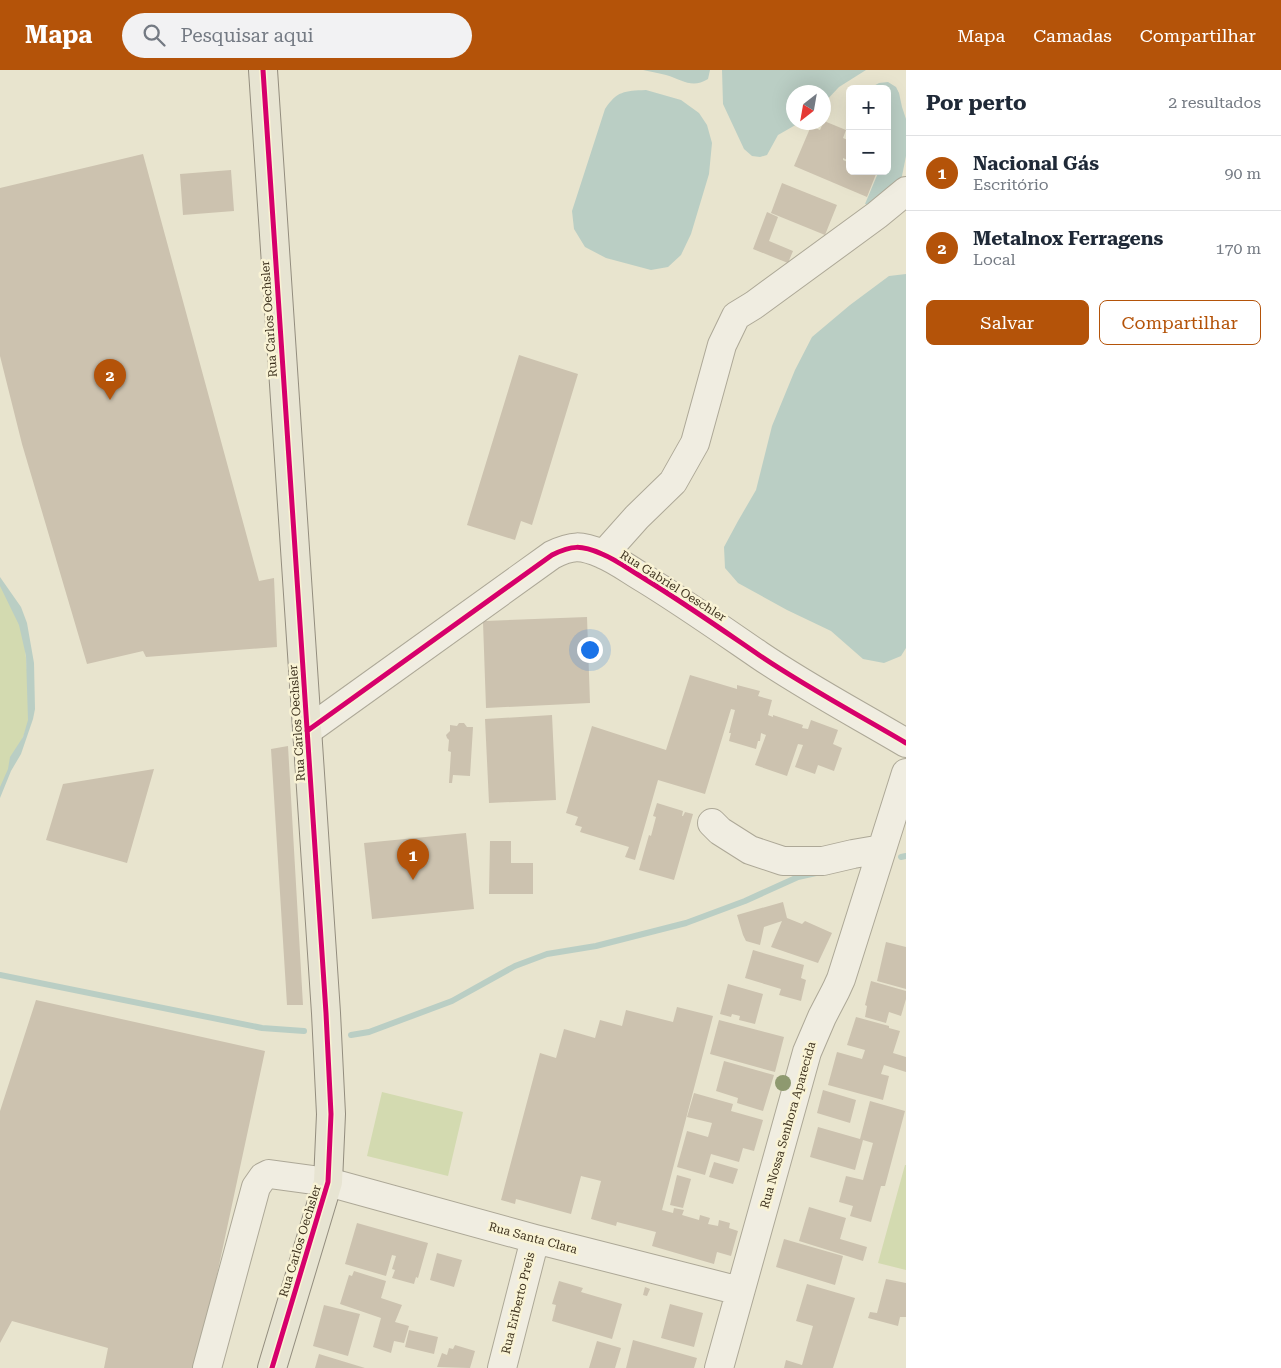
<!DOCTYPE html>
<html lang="pt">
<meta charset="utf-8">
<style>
:root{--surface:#fff;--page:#f2f2f3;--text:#1f2937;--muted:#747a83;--line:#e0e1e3;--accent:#b45309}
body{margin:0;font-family:"Roboto Serif",serif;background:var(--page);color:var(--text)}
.controls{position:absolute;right:15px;top:15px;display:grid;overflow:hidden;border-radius:8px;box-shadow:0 5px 20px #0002}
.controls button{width:45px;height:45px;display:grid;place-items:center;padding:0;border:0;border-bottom:1px solid var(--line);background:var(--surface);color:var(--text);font:25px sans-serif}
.compass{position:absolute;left:786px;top:15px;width:45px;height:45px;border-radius:50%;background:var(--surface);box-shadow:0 5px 20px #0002;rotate:211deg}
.you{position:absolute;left:589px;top:579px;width:18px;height:18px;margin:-12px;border:4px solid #fff;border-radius:50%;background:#1a73e8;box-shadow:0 0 0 8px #1a73e833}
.badge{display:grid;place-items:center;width:32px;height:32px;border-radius:50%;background:var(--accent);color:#fff;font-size:16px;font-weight:700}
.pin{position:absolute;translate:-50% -41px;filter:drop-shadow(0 1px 2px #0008)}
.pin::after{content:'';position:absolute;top:26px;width:18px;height:15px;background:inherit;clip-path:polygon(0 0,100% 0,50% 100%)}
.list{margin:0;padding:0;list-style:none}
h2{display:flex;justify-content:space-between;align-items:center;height:65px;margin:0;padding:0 20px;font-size:21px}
h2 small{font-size:16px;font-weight:400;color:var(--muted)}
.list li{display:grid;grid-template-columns:32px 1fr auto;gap:15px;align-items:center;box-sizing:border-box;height:75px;padding:0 20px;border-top:1px solid var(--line)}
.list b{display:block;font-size:19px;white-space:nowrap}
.list p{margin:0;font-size:16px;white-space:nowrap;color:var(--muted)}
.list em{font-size:16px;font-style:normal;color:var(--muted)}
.actions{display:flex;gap:10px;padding:15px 20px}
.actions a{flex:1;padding:11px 0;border:1px solid var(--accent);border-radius:8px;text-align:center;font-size:18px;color:var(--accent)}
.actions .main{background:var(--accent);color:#fff}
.icon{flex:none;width:28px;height:28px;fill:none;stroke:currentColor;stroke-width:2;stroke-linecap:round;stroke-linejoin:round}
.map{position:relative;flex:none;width:906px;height:1298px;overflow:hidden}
header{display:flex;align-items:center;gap:30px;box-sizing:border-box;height:70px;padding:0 25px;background:var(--accent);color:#fff}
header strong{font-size:24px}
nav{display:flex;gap:28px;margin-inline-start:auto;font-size:18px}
.search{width:350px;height:45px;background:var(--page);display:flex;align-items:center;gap:12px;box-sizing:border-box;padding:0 18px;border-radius:28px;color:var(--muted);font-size:19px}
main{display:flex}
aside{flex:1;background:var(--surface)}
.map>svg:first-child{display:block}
.green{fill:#d3dab0}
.water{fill:#bacec4}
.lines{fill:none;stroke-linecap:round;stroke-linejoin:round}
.stream{stroke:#bacec4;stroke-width:6}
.building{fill:#ccc2af}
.minor-casing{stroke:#ada897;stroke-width:30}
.major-casing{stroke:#938d7e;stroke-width:30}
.minor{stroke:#f0ede1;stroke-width:28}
.major{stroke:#e7e4d2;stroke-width:28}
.cycleway-casing{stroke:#f9f3d5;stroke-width:8}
.cycleway{stroke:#d6006c;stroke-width:5}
.tree{fill:#8e996f}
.labels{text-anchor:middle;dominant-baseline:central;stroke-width:5;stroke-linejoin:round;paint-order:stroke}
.street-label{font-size:12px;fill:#3e321e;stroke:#f9f3d5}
</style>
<header>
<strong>Mapa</strong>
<div class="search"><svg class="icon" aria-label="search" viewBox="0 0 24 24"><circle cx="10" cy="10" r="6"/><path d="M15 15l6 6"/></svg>Pesquisar aqui</div>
<nav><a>Mapa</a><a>Camadas</a><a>Compartilhar</a></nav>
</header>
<main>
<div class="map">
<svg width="906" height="1298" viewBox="0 0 906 1298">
<rect width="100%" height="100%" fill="#e8e4ce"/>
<path class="green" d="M0,510L23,552L31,648L0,722Z
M382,1022L463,1042L448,1106L367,1086Z
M905,1095H906V1200L878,1193Z"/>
<path class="water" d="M643,0H710L708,9C692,19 683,10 666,5C659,3 651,2 643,0Z
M722,0H866L839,17L824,33V22H794V52L799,53L778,65L767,85L760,87L752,86L744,79L723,34Z
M888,12L896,17L899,23L902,37L906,49V86L901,111L871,135L865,134L878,103L875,101H887V19H868L879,13Z
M646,20L681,30L699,43L707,55L712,73L709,104L691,164L681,185L668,197L651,200L606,188L585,177L574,159L572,141L605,39C617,21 624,21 646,20Z
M906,204V578L901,586L884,593L863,589L831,561L787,540L738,513L725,498L724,477L738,451L756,420L772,356L795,300L812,267L850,235L889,206Z
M0,507L21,537L27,553L34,593L35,639L33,649L21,684L11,701L0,728V717L8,699L10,687L23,667L28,650L26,586L19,555L0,516Z"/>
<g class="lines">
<path class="stream" d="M901,787L906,786
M0,905L262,958L304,961
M351,965L369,962L452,931L515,896L547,884L596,876L686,853L745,831L798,807L816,803"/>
</g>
<path class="building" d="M824,51L846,60L843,68L850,71L847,80L850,81V91L843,88V90L850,93V101H869L876,104L867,127L794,96L811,56L820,60Z
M143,84L259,511L274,508L277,577L146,587L143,581L87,594L22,374L0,286V118Z
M231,100L234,141L183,145L180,104Z
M782,113L837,135L825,165L771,143Z
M767,142L778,147L769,171L793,181L788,193L753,179Z
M519,285L578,304L532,455L521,451L515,470L467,455Z
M587,547L590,633L486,638L483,552L485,551Z
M690,605L737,619V615L760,621L758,626L772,630L768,645L773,647V645L803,655L802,658L808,659L811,650L838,660L833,674L842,678L834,701L818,695L815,704L795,697L803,675L798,674L787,706L755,695L766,665L761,663L760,671H758L756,679L729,671L731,663H729L735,640L731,639L705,724L658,710L635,790L625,787L629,777L580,762L582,757L575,755L578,747L566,743L592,656L666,680Z
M552,645L556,730L489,733L485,649Z
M459,653H464L467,657H473L470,706L453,705L452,713H449L451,682L448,681L449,670L447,668L446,665L450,661V655L457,656Z
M288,676L303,935H287L271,679Z
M154,699L127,793L46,770L63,714Z
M657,733L683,741L682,746H683L685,742L693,744L674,810L639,800L649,765L651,766L656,747L653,746Z
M466,763L474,839L372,849L364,773Z
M490,771H511V793H533V824H489Z
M783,832L787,848L802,854L805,851L832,863L818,893L771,877L782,851L764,857L760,875L746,871L743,865L737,845Z
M886,872L906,877V919L877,911Z
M753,880L804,895L801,908L806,910L801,931L779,925L781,919L745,908Z
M871,911L906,921V929L901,946L889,942L886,953L865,947L867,936L865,935Z
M728,914L763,924L755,954L739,950L740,946L732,944L731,947L720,944Z
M36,930L265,981L197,1298H104L108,1278L12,1251L0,1273V1041Z
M677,937L713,946L662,1140L673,1143L674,1138L684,1140L682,1145L699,1150L700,1145L710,1148L708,1154L718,1156L719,1150L730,1153L729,1158L738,1161L731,1186L717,1182L714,1194L652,1176L656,1162L617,1152L616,1156L591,1149L601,1111L581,1106L571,1144L516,1129L515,1134L501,1130L540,983L556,988L564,959L595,968L600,950L622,956L626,940L673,952Z
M856,947L889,956V958L900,961L893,983L906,987V1002L884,995L881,1004L889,1006L883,1030L828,1015L837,982L862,989L865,980L847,975Z
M719,950L784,967L775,1002L710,984Z
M724,991L774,1005L763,1041L737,1033L738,1028L716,1021Z
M823,1020L856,1030L850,1053L817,1043Z
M694,1023L733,1034L731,1041L763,1050L754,1081L743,1078L739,1092L711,1084L705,1105L677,1097L687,1061L708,1067L712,1053L687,1047Z
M870,1031L905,1041L885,1116H881L871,1152L850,1146L853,1136L839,1132L846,1106L863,1110L873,1073L863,1070L855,1100L810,1087L818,1057L860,1069Z
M714,1092L738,1099L733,1114L709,1107Z
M677,1105L691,1109L683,1138L670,1135Z
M809,1137L846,1148L840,1169L867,1177L863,1191L799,1171Z
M357,1153L428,1173L418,1208L416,1207L414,1214L392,1208L395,1200L392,1199L396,1186L392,1185L386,1206L345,1194Z
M784,1169L843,1186L835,1215L776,1197Z
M437,1183L462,1190L454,1217L430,1210Z
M354,1201L386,1211L381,1228L402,1235L395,1252L409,1256L404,1273L394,1271L391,1283L373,1277L381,1248L340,1234L349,1205L352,1206Z
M886,1209L906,1213V1247H900L898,1256L868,1248L870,1242L877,1243Z
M559,1211L583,1218L581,1222L622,1234L612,1269L552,1251L556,1235L552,1234Z
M807,1214L855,1228L833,1298H784L786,1290L802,1295L813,1256L796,1251Z
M645,1217L650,1219L647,1226L643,1225Z
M670,1234L703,1243L694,1277L661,1268Z
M324,1235L360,1244L348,1286L313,1276Z
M409,1260L438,1267L434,1284L405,1277Z
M633,1270L697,1288L694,1298H626Z
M597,1271L621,1278L615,1298H589Z
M455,1275L475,1281L470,1298L437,1297L442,1283L447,1285L449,1278L453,1279Z
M319,1284L365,1298H315Z"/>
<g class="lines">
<g class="minor-casing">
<path id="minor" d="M604,484L637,447L673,412L695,373L722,275L736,246L754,235L877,145L906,121
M307,661L552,485C572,475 581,475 602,484C617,490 631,501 645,509C684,533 721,559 759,585C806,617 857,644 906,673
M712,753L720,761L750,780L783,791H823L853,784L882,779
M207,1298L256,1117L263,1107L269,1104L328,1112L535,1169L740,1221
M502,1298L535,1169
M719,1298L807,982L822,947L836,920L841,909L906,703"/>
</g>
<g class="major-casing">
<path id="major" d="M263,0L326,943L331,1044L328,1112L272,1298"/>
</g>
<use href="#minor" class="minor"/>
<use href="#major" class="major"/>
<g class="cycleway-casing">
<path id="cycleway" d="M263,0L326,943L331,1044L328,1112L272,1298
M307,661L552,485C572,475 581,475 602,484C617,490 631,501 645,509C684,533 721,559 759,585C806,617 857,644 906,673"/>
</g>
<use href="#cycleway" class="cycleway"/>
</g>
<circle class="tree" cx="783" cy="1013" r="8"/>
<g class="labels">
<g class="street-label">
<text transform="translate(269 249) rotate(-94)">Rua Carlos Oechsler</text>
<text transform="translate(673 516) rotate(32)">Rua Gabriel Oeschler</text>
<text transform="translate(297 653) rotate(-94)">Rua Carlos Oechsler</text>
<text transform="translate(788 1055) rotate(-74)">Rua Nossa Senhora Aparecida</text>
<text transform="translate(533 1168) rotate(15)">Rua Santa Clara</text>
<text transform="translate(300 1171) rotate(-73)">Rua Carlos Oechsler</text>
<text transform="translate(518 1233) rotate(-76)">Rua Eriberto Preis</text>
</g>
</g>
</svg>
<div class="controls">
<button>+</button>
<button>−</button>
</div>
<svg class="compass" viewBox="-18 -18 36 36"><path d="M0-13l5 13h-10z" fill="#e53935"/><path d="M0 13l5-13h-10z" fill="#747a83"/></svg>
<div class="you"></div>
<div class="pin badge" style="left:413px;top:810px">1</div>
<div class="pin badge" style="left:110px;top:330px">2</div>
</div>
<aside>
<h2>Por perto<small>2 resultados</small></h2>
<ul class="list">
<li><span class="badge">1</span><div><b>Nacional Gás</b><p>Escritório</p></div><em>90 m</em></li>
<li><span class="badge">2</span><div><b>Metalnox Ferragens</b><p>Local</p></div><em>170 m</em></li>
</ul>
<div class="actions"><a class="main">Salvar</a><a>Compartilhar</a></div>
</aside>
</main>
